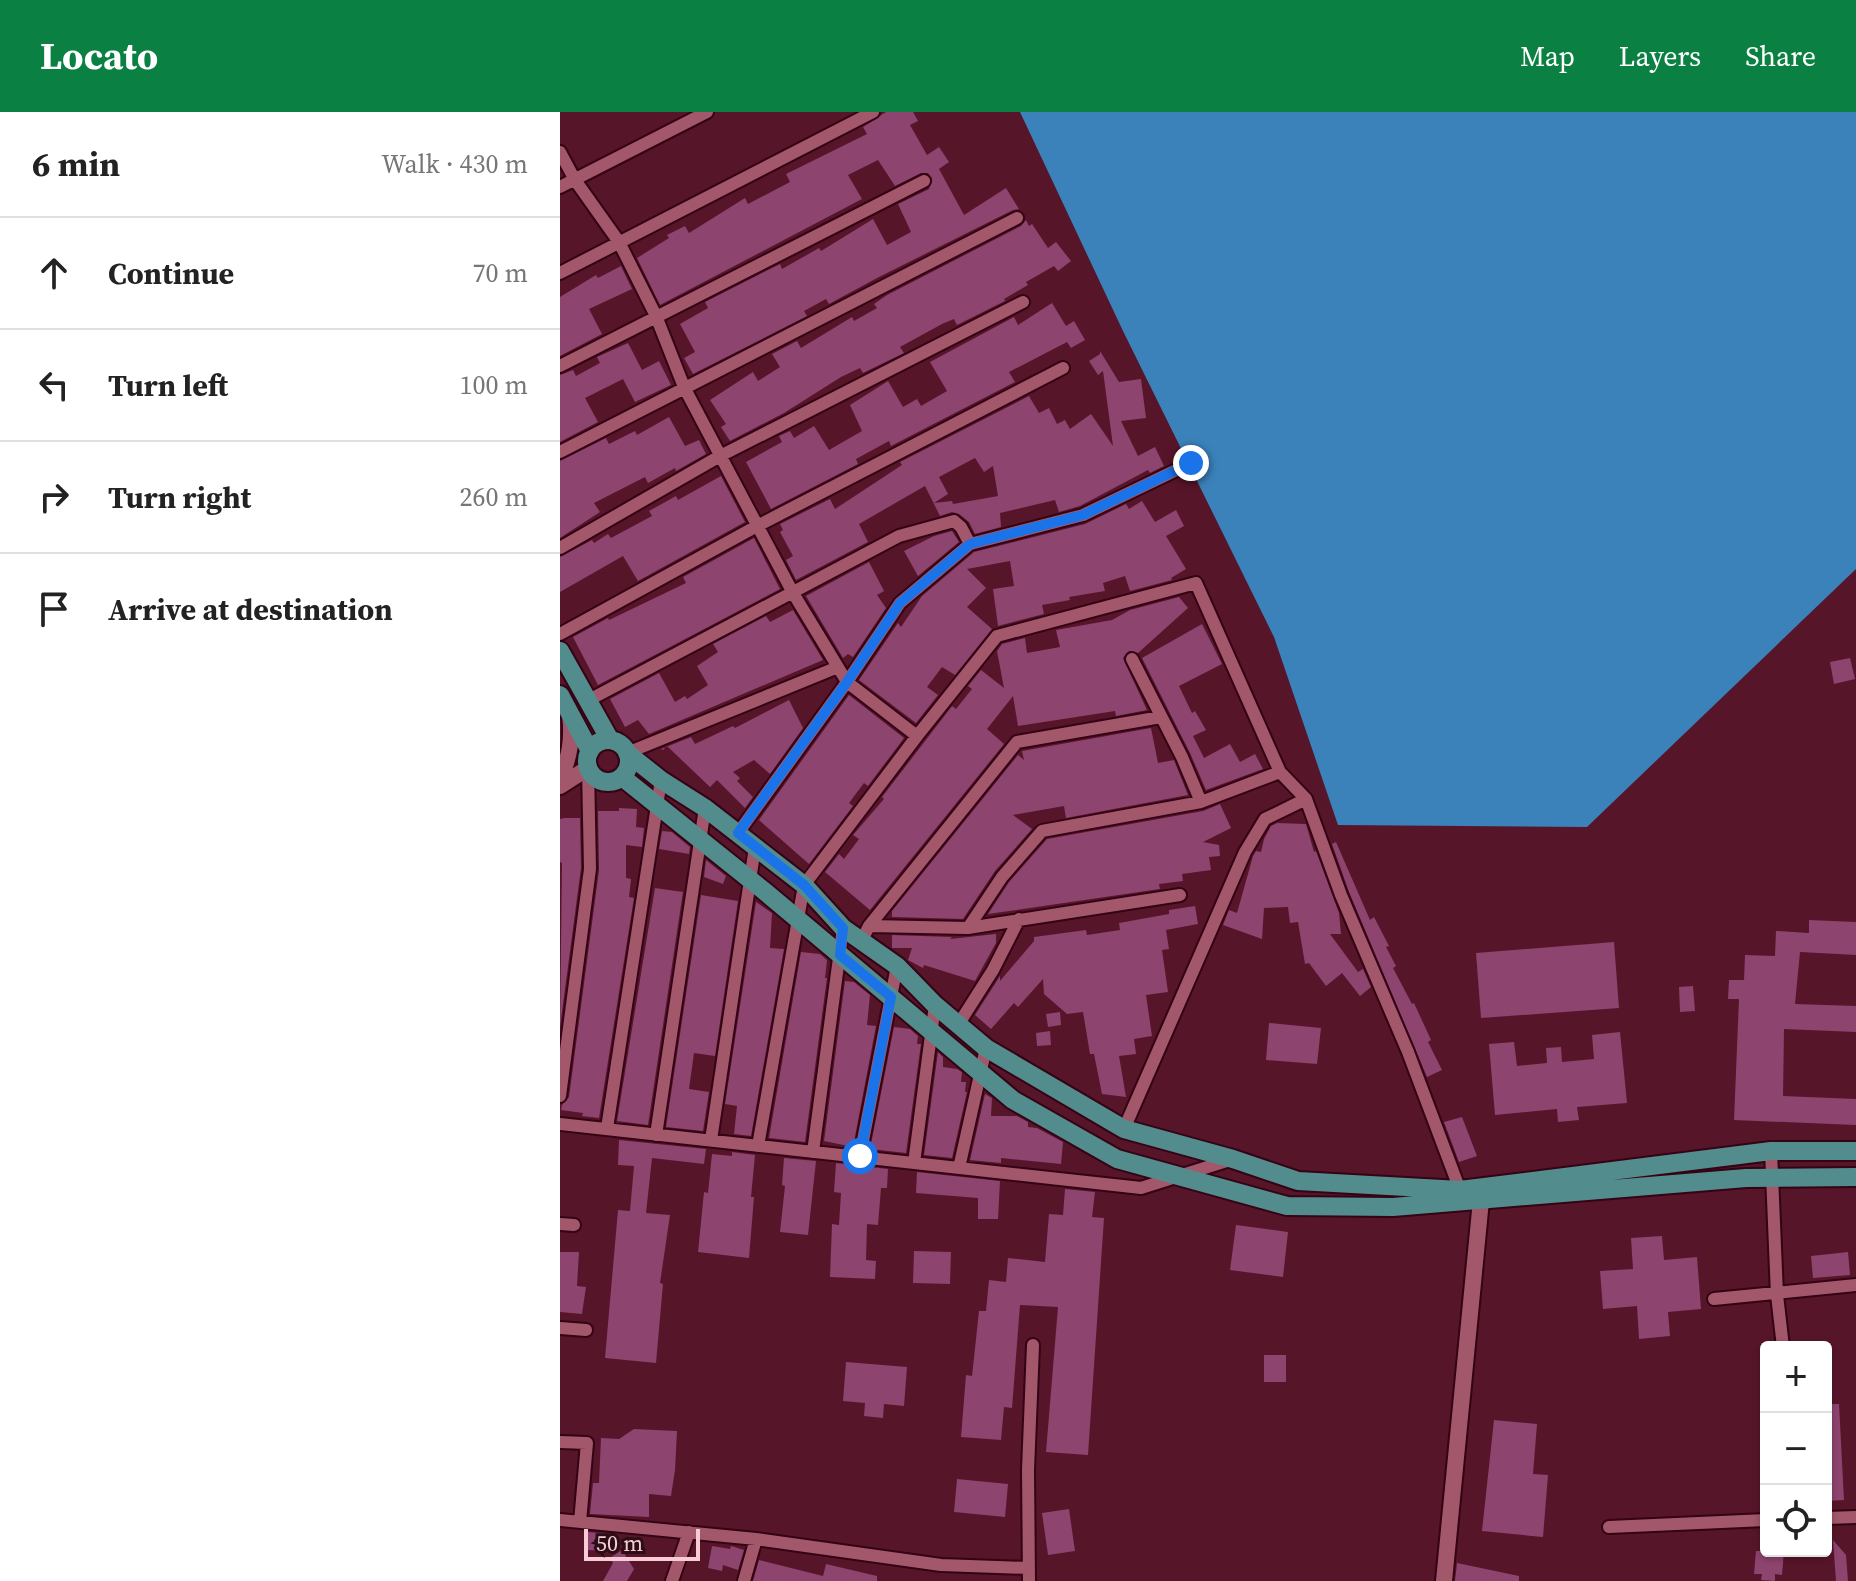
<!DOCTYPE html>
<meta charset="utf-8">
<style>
:root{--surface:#fff;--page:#f6f6f6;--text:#222;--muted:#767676;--line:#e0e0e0;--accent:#0b8043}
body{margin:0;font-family:"Source Serif 4",serif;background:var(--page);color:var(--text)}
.controls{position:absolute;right:24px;bottom:24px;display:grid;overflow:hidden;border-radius:8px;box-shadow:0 2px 6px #0004}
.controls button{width:72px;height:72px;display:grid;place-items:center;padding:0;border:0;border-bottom:2px solid var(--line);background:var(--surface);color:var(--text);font:40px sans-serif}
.scale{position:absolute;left:24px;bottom:20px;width:116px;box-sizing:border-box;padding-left:8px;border:4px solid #f7ccd4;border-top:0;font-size:22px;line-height:28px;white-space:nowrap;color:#f7ccd4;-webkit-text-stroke:6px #2b0e16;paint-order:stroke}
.stop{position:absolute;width:24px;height:24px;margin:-18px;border:6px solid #1a73e8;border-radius:50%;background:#fff}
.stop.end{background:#1a73e8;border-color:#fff;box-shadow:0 2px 8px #0008}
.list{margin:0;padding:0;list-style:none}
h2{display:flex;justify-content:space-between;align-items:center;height:104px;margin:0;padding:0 32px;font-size:34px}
h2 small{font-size:26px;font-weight:400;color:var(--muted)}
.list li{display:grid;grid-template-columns:52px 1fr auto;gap:24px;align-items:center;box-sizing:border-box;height:112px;padding:0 32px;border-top:2px solid var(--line)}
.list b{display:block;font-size:30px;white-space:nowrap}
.list em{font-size:26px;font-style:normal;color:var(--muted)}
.icon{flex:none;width:44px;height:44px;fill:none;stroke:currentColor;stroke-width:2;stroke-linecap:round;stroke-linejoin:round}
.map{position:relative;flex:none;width:1296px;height:1469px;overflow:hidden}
header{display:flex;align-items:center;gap:48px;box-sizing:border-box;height:112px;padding:0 40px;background:var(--accent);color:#fff}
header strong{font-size:38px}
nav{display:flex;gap:44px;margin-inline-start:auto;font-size:28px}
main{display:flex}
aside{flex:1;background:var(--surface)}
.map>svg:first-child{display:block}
.water{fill:#3b82bb}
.building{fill:#8d446f;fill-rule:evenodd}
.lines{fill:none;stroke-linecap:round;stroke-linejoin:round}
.street-casing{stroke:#340314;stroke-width:16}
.secondary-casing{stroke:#340314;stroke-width:20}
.primary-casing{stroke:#340314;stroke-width:22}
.street{stroke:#a2586a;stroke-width:12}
.secondary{stroke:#a2586a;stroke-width:16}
.primary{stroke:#538c8c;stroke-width:18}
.route{stroke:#1a73e8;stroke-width:10}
</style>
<header>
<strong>Locato</strong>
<nav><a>Map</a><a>Layers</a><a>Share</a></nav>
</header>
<main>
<aside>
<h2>6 min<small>Walk · 430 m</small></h2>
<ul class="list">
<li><svg class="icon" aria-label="ahead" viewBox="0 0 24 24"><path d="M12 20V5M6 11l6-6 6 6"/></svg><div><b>Continue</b></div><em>70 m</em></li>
<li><svg class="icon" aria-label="left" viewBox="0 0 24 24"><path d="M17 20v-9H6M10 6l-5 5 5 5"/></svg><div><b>Turn left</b></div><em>100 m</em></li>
<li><svg class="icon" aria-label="right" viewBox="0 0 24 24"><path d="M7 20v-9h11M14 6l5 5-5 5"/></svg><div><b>Turn right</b></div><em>260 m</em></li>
<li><svg class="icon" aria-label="arrive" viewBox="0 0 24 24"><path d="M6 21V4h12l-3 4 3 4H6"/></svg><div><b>Arrive at destination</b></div></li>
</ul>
</aside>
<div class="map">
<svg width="1296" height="1469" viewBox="0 0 1296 1469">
<rect width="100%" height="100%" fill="#57152a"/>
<path class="water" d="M460,0H1296V457L1027,715L778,713L714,525L563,219Z"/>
<path class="building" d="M326,0H353L358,9L350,13L367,43L379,35L389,50L379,57L404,103L446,76L459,97L453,98L317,166L269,192L266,187L244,199L247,204L133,262L124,246L135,240L120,212L148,196L145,190L220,152L222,157L259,136L261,139L313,107L327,133L351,120L338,92L369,77L372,66L368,61H361L335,74L318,48L288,63L302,87L100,193L77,146L109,126L107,123L125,114L129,121L185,86L188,92L230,70L226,62L307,22L303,15Z
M466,108L469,114L472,112L488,136L496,130L511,149L498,159L494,154L466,170L468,173L444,187L445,189L397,213L394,207L382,212L340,235L344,241L303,261L300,256L281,265L224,301L170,329L161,315L166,312L150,288L193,260L198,269L220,255L212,242L237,229L241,236L292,205L294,209L317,196L314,192L327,183L461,114Z
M61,154L72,177L29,197L42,222L0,244V185L36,163L38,166Z
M492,191L506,214L514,209L525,228L511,236L507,230L449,260L455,270L331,334L329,329L296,347L298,352L211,397L186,350L222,330L219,324L230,319L234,326L254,314L269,338L302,319L290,293L328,269L343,295L357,287L361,294L387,279L370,250L454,205L458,213Z
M68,231L82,258L99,249L111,273L75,290L63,267L25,286L38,310L0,330V263L13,258L16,264L40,251L37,245Z
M540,239L559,270L581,267L586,306L561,309L578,344L595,335L604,354L590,361L588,358L520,394L499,400L495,388L440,401L441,415L415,422L409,410L399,402L392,400L380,404L365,374L299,412L308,430L236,468L226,448L233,444L220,420L223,418L220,412L270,387L275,397L342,353L340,350L469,284L479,301L489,296L497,312L505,308L510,317L531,302L553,334L543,259L538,263L529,249L540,242ZM415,346L424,360L433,354L438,384L393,392L392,389L374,391L388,382L379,365Z
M109,305L125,334L139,328L146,342L116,359L115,356L88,371L85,365L34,391L40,400L0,426V349L46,326L49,332L75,319L77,323Z
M161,364L185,410L78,469L63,444L0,480V445L32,428L34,431L48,422L51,426L92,404L89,399L116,384L118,388Z
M582,389L595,410L616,398L624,414L606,424L626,457L611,466L612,468L570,479L565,464L543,471L545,479L509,485L510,488L482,493L484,502L438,514L433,477L454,474L450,449L407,457L426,476L407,495L432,517L395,563L382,555L367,575L378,583L356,611L299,568L338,511L341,515L362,484L414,440L525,412L566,392L569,397Z
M392,419L399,430L358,464L344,439L374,424Z
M194,426L220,477L38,573L13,525L48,506L49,508L126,471L123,465Z
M309,450L324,479L317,483L326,496L293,545L288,542L283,546L246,484Z
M619,485L628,496L578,541L569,539L563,546L587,598L556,604L555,599L458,614L453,584L427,617L444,632L310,798L265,760L279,742L284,747L299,727L293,723L324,687L322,685L392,594L396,597L412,577L408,574L421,558L444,576L437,539L442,532L465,526L467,541L500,535L496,518L552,508L570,498Z
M233,498L263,548L89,622L78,608L65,615L50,587L99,561L115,590L125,584L127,587L148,573L137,554L158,540L153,532L206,504L210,510Z
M642,512L662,552L619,574L632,601L635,599L646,618L633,624L644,646L670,632L680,650L695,642L703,657L646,678L630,641L582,546Z
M1290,546L1295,567L1274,572L1270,550Z
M289,583L344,626L308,674L304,671L289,691L293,694L249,752L199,708Z
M229,588L243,616L210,662L194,648L173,660L180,666L177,669L193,685L185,696L157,668L150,675L107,634L103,638L101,637L131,625L135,632L173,614L175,616Z
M591,616L598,651L614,648L628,683L506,706L504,694L453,703L472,717L435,759L403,807L332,805V799L458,643L464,648L462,639Z
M660,692L671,716L643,730L659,733L660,744L649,745L651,758L622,762L623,769L599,772L600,777L428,802L449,770L487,727L643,699Z
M59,696L77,697L76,715L84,716L82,735L66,733V766L71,767L69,785L74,786L39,1006L22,1004L23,1001L1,998L2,993L9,985L39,758L38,699H59Z
M5,706H20L21,756L0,915L2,751L0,750V707Z
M717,711L746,712L754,740L756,739L779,801L781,822H770L798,860L803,857L811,875L800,884L782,861L766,874L749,851L745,852L738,810L730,811L728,795L704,796L702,827L663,813L669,798L677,801L693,744L696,739L701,740L704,727L711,714Z
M102,719L112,720L130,735L129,742L99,737Z
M776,730L810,808L814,805L829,834L826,835L836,854L833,856L852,892L854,891L871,928L868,930L882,958L867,965L789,780L772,732Z
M146,748L166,764L163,772L144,765Z
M95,776L123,780L88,1013L57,1009Z
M141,783L178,789L155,944L134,941L129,977L149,980L143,1019L106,1015Z
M196,790L212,801L210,836L224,837L191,1024L174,1022L177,994L165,992Z
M635,794L638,812L606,818L609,837L602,838L608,880L586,883L592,924L574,927L576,942L559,944L566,985L542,982L534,942H530L523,900L507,902L484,882L483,867L458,895L454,891L431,917L415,903L440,864V869L474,829V825L526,818L527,823L560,818L559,811L609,802V798Z
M1249,808L1296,810V843L1240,840L1235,892L1296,894V920L1224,917L1223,984L1296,987V1013L1174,1008L1179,887H1168L1169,868H1184L1185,843L1215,844L1216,819L1249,821Z
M436,822V831L415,869L364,853L363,856L348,848L352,836H332V823L392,825L390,827Z
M1054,830L1059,896L921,906L916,841Z
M241,840L260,842L267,848L265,866H267L245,1030L209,1026Z
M285,869L294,870L310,883L307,913L316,914L293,1035L264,1029Z
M1133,874L1135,899L1120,900L1119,875Z
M500,900L501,913L488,915L486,902Z
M709,911L761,916L757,952L706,948Z
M334,915L350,917L358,924L357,932H361L346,1041L310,1037Z
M490,919L491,933L477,934L476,921Z
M1060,920L1067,991L1017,995L1019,1008L998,1010L997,997L935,1003L929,932L954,930L957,954L987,951L986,936L1001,935L1002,950L1034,947L1032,923Z
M378,940L383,945V955L397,957L402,960L401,970H406L405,980H407L392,1046L364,1043Z
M425,982L432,986L431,1004H457L468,1010V1015L477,1016L503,1030L501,1052L441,1046V1051L410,1048Z
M902,1005L917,1044L899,1050L884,1010Z
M59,1028L146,1037L144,1052L92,1046L86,1101L110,1103L100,1171L103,1172L96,1251L45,1246L58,1098L70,1099L74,1054L58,1053Z
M172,1040L195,1043L191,1085H194L189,1146L138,1140L144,1080L148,1081L152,1042L172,1044Z
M224,1046L256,1049L248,1123L220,1120L225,1074L222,1073Z
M276,1051L328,1057L327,1076H321L318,1113L307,1112L306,1148L316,1149L315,1167L270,1165L272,1112L279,1113L281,1081L274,1080Z
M357,1060L440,1069L438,1107H418V1086L356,1081Z
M505,1077L535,1080L532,1105L544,1106L528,1343L486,1340L498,1195L460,1193L452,1296L444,1295L441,1328L401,1325L406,1263L412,1264L419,1199H426L429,1168L446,1170L448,1146L485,1150L489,1102L503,1103Z
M676,1113L728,1120L723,1165L670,1158Z
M1102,1124L1104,1148L1137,1145L1141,1197L1108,1200L1110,1224L1079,1227L1077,1194L1043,1197L1040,1159L1073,1157L1071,1126Z
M354,1139L391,1140L390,1172L353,1171Z
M0,1140H19L17,1174L26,1175L22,1202L0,1200Z
M1288,1140L1290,1163L1253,1166L1251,1144Z
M704,1243H726V1270H704Z
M286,1250L347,1255L344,1294L324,1292L323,1306L304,1304L305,1291L283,1289Z
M1266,1292H1279L1284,1388L1266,1389Z
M934,1308L977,1312L973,1362L988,1363L983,1425L922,1419Z
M74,1317L117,1319L115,1358L111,1384L89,1382V1405L30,1402L33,1371H39L41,1326L59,1327Z
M397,1367L448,1372L445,1405L394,1400Z
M509,1397L515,1439L488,1443L482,1401Z
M28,1420L49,1422L48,1439L27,1438Z
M1273,1428L1286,1443L1288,1469H1276Z
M152,1434L170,1437L171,1434L184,1438L178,1458L163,1453L162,1459L148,1456Z
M62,1438L74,1457L67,1469H43L53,1451L50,1446Z
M1196,1439H1224L1222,1463L1215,1462V1469L1201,1468L1202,1462H1194Z
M199,1448L263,1464L266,1452L317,1464V1469H193Z
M897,1451L959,1464V1469H895Z"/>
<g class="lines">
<g class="street-casing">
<path id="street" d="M0,40L15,68L59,130L96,204L124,275L233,481L287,570L357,624
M0,75L147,0
M0,161L313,0
M0,254L364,69
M0,340L457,106
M0,436L160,344L463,190
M0,522L197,414L503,256
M572,547L622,645L641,690
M27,589L339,424L394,409L401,415L410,432
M67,641L278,555
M178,721L287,570L340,491L410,432L523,403L631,351
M309,814L408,816L620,783
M408,816L442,765L482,719L641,690L720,660
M302,828L309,814L457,630L601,605
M398,913L433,858L459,807
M0,984L30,757L28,656
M0,1012L581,1076L673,1047
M47,1016L101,668
M564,1017L685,740L705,707L746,687
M96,1023L145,696
M151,1028L195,735
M198,1034L244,773L357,624L437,524L636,471L720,660L746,687L781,783L848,940L900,1078
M1211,1039L1217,1183L1223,1235
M253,1040L283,816
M300,1044L337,854
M354,1051L375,893
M399,1056L426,936
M0,1112L14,1113
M1154,1187L1296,1173
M0,1216L26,1218
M0,1330L27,1331L20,1410
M1266,1406L1296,1405
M0,1408L196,1427L381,1453L467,1456
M1049,1415L1206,1408
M112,1469L129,1420
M184,1469L196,1427
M469,1469L468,1358L473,1233"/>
</g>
<g class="secondary-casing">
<path id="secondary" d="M0,667C10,645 13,626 10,603
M0,674L28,656
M884,1469L922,1078"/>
</g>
<g class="primary-casing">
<path id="primary" d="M0,539L50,628
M0,583L30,639
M27 649a21 21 0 1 1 42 0a21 21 0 1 1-42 0Z
M67,641L101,668L145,696L244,773L283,816L337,854L375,893L426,936L564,1017L673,1047L738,1069L900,1078L1211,1039H1296
M62,665L203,778L453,988L557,1047L727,1094L833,1095L1186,1066L1296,1065"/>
</g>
<use href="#street" class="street"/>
<use href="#secondary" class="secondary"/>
<use href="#primary" class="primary"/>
</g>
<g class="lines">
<path class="route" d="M300,1044L331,885L280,843L283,816L244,773L178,721L287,570L340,491L410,432L523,403L631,351"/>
</g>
</svg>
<div class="controls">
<button>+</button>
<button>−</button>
<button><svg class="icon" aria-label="locate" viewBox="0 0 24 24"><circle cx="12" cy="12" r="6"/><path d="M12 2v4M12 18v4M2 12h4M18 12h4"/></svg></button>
</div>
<div class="scale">50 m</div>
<div class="stop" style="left:300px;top:1044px"></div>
<div class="stop end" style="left:631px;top:351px"></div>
</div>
</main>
